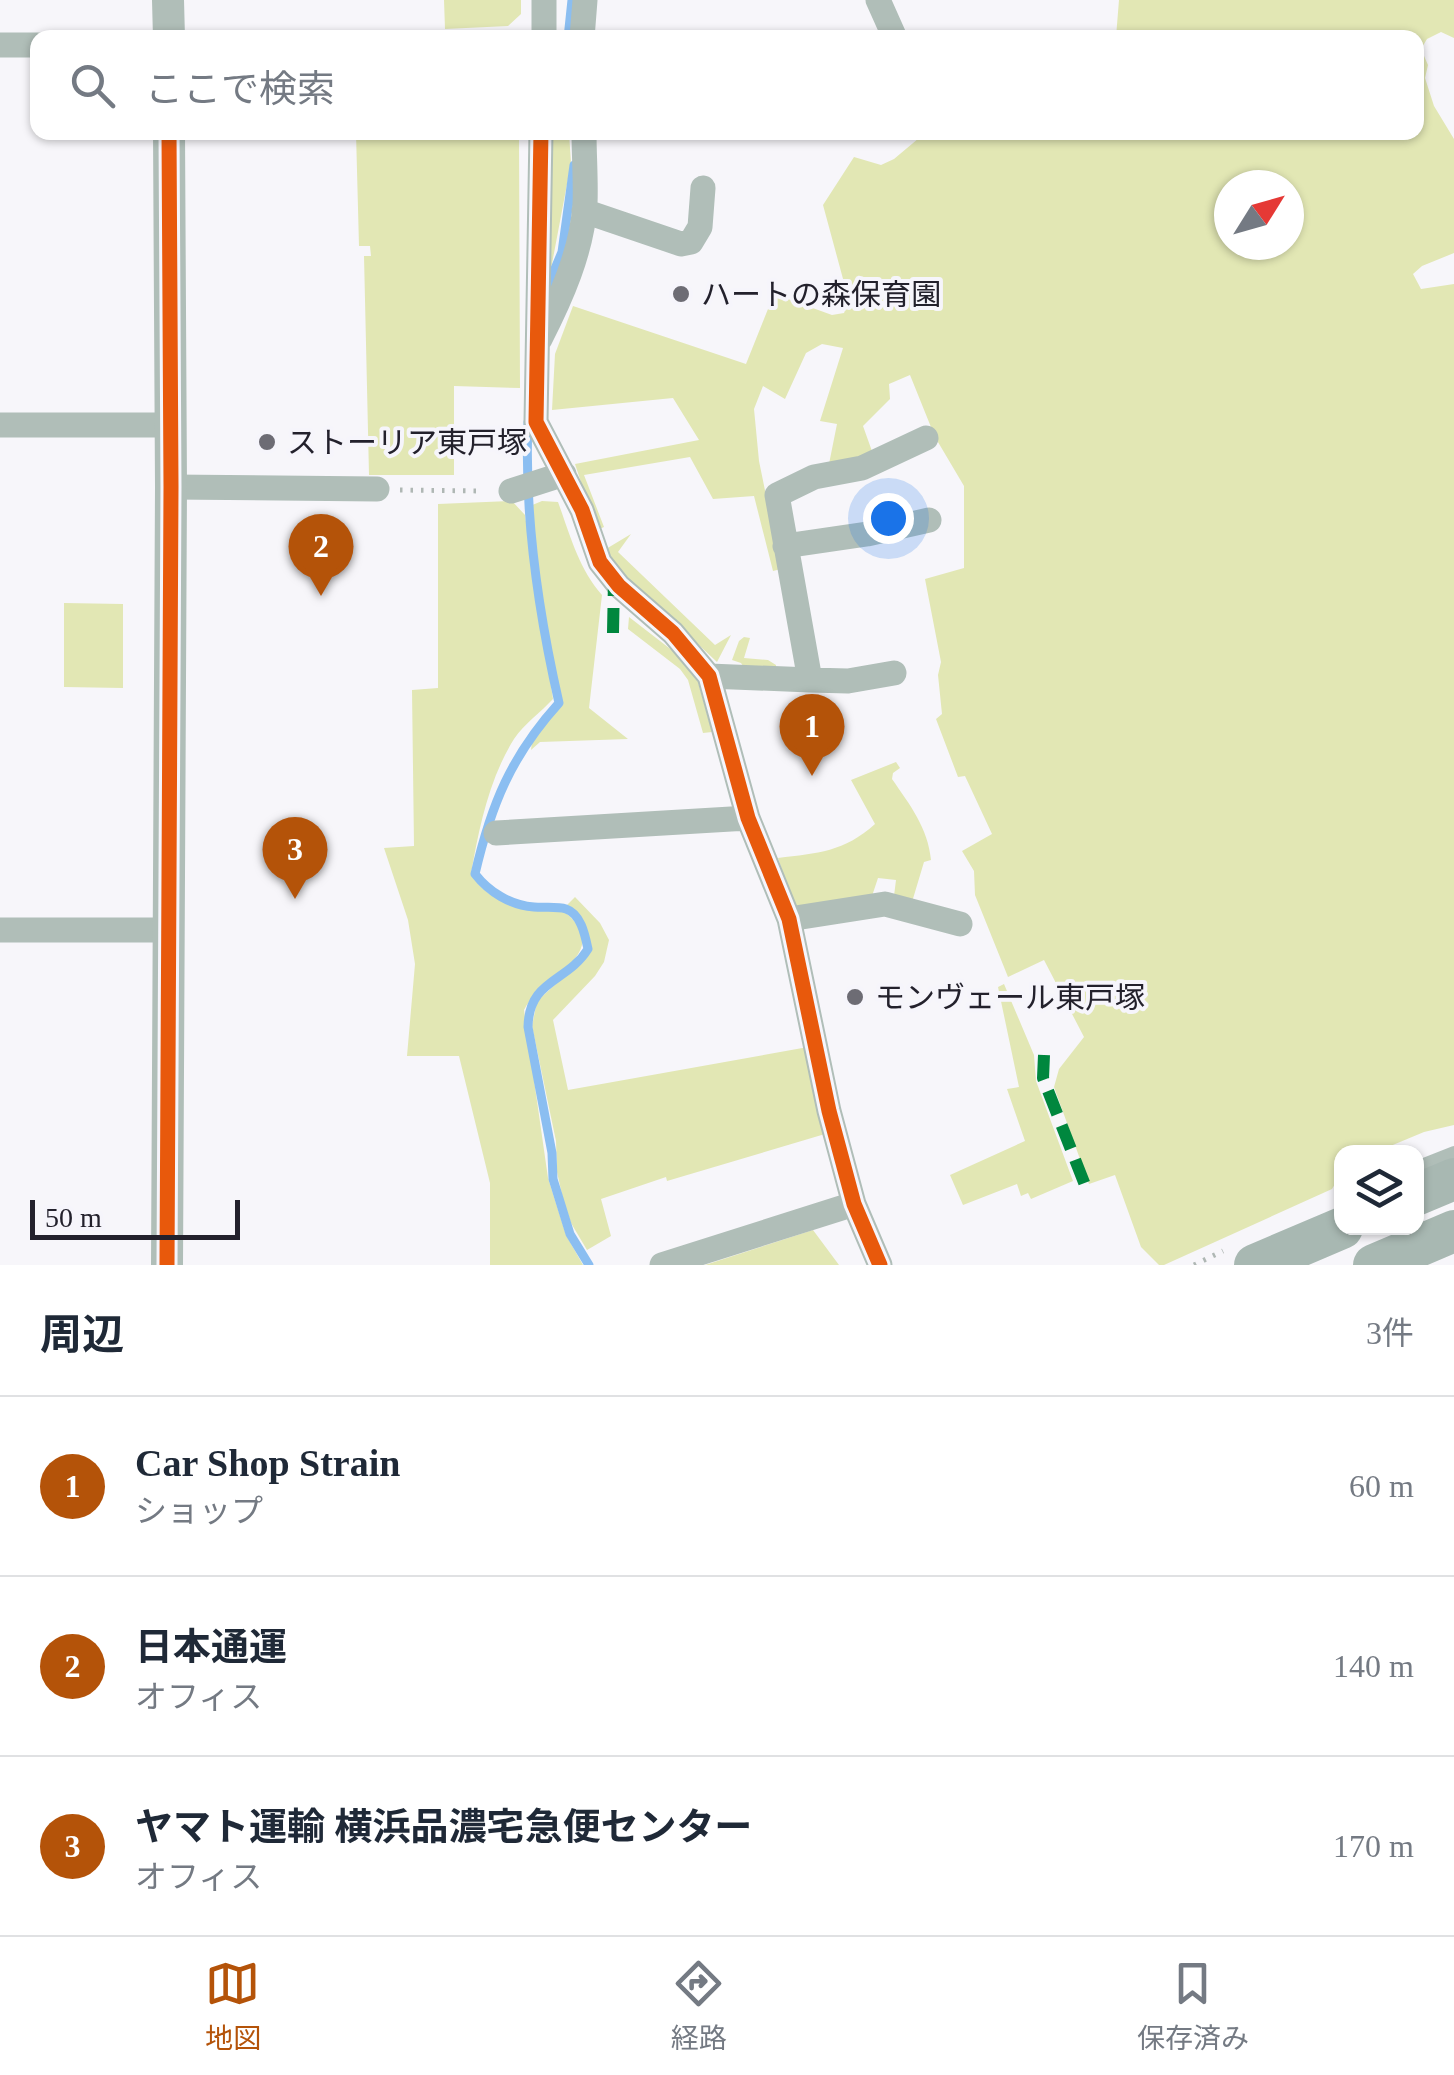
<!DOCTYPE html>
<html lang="ja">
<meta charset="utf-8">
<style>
:root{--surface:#fff;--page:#f6f6f7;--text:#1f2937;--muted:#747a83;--line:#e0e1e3;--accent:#b45309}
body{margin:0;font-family:"Times New Roman","Noto Sans JP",serif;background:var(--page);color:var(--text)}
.controls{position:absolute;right:30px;bottom:30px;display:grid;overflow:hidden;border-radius:20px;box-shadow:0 2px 8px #0004}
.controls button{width:90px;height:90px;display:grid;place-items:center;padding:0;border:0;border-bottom:2px solid var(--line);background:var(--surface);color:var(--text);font:50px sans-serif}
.compass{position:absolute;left:1214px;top:170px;width:90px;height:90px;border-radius:50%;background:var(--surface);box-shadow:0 2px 8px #0004;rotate:53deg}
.scale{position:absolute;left:30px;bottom:25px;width:210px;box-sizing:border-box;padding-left:10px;border:5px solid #23212c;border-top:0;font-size:28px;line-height:35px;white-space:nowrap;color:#23212c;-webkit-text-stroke:8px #f6f5fb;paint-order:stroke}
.you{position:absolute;left:888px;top:518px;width:35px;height:35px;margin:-25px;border:8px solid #fff;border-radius:50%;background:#1a73e8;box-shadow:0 0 0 15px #1a73e833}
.badge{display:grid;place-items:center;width:65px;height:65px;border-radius:50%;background:var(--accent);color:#fff;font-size:32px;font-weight:700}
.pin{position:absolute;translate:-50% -82px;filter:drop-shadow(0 2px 5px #0008)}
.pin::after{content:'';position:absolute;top:52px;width:35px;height:30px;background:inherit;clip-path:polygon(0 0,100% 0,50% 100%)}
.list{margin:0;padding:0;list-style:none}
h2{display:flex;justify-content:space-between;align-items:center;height:130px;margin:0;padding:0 40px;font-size:42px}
h2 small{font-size:32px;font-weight:400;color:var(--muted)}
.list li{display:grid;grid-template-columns:65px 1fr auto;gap:30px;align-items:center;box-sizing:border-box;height:180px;padding:0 40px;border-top:2px solid var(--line)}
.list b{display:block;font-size:38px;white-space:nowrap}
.list p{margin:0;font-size:32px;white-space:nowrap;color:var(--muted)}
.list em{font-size:32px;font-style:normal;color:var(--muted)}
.icon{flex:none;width:55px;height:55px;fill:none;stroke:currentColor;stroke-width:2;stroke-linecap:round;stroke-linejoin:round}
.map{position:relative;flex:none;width:1454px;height:1265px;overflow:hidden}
.search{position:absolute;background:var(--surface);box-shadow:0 2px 8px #0004;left:30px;right:30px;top:30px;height:110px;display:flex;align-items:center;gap:25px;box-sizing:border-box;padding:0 35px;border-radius:20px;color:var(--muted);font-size:38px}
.sheet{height:670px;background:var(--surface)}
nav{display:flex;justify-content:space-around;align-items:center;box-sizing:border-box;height:140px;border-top:2px solid var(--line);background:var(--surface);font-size:28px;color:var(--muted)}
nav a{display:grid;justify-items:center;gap:5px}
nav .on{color:var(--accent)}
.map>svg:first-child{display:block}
.green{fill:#e2e7b4;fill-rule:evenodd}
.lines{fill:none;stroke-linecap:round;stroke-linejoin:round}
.stream{stroke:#8bbef1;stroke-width:9}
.path{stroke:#afb7b4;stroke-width:5;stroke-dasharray:2.5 8;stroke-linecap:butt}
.service{stroke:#b0beb8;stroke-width:12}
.minor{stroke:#b0beb8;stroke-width:25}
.tertiary{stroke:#b0beb8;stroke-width:32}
.trunk{stroke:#a8b8b2;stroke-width:42}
.quiet{stroke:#00873e;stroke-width:12;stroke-dasharray:25 12;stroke-linecap:butt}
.cycleway-casing{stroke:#f6f5fb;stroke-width:21}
.cycleway{stroke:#e8590c;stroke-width:15}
.poi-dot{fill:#6d6c74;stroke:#f6f5fb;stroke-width:4}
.labels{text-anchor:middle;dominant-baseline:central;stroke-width:8;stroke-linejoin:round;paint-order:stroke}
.poi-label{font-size:30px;fill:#23212c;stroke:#f6f5fb;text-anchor:start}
</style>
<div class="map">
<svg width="1454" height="1265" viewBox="0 0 1454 1265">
<rect width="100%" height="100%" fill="#f7f6fa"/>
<path class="green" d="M444,0H521V14L508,26L445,29Z
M1119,0H1454V38L1441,32L1427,39L1421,49L1428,65L1425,78L1434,106L1454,139V253L1422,266L1413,274L1421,289L1454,284V1125L1424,1132L1376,1152H1342L1341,1174L1332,1189L1164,1265H1159L1141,1247L1115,1175L1089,1184L1054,1087L1059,1069L1084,1037L1044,960L1008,977L975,895L974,871L962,851L992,834L965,776L958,777L936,719L942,714L938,675L941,662L925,579L964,568V486L935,437L910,375L889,384L890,399L863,426L873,454L829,464L837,424L820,421L843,348L822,344L806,353L785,399L763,386L754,409L759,461L781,569L773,571L754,496L713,499L690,457L584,475L604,527L597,530L575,464L699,440L673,398L552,410L555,354L573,306L746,364L774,294L832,315L844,313L849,301L823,205L854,157L881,165L894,159L925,133L1416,132V38L1116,37ZM1229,185H1289V245H1229Z
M356,133H519L520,388L454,386V475H369L364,256H371L370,246H359Z
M550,133H569L571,163L551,269Z
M512,501L525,515L553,699C541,712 524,724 514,739C489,779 479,828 471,874C491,907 529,910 565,912C616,955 541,975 524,1010L548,1178L566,1235L583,1265H490V1183L459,1056H407L415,964L408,920L384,848L414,846L412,690L438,688V504Z
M542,501L558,502C570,535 579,569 602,595L589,708L628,739L540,742L531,750L532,742L560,703L551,664L530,506Z
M631,534L618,552L715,645L731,635L717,662L623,574L606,549Z
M64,603L123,604V688L64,687Z
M629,617L682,658L696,675L712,732L703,733L688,680L680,669L628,629Z
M744,637L750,638L744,658L768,660L776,665V672L748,673L741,663L732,660L739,641Z
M896,762L900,768L893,773L892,779C910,805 928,828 931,860L924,862L912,902L894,896L896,880L878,878L872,896L796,911L778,858C818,853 844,852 875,824L851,780Z
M575,897L600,923L609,940L604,962L595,976L553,1020L568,1090L808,1047L825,1134L667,1181L666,1177L601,1199L611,1236L587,1250L571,1223L563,1199L557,1172L556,1141L532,1026L537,1001L590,953C593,933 581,918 566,906Z
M1004,984L1034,1055L1036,1081L1073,1181L1031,1199L1028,1193L1021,1196L1017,1184L963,1205L950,1175L1025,1141L1007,1089L1019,1087L998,987Z
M813,1230L839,1265H705Z"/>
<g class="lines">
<path class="stream" d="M568,38L572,0
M546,290L562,252L574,165
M528,422C524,516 538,611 559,703C511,756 491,805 475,874C489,892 510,905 534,907C544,908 557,906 566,909C581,914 585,935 588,949C567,983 529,979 528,1027L552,1153L553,1179L570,1234L589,1265"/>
<path class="path" d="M400,490L484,491
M1194,1265L1223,1251"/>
<path class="service" d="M1416,1167L1454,1152"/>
<path class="minor" d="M878,0L895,38
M544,38V0
M582,38L585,0
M0,45H38
M541,132L536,422L582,510L600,562L619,586L673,633L709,676L748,818L789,919L829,1111L854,1204L880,1265
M584,211L681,244L691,242L700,227L703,188
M540,339C561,298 582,251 585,204C586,181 584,156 584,132
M0,425H170
M171,487L377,489
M511,491L564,474
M785,546L867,534L929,520
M709,676L810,680L777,495L814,477L862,468L926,438
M810,680L848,681L894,673
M496,833L748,818
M789,919L885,904L960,924
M0,930H169
M662,1265L854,1204"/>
<path class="tertiary" d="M168,0L169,38
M167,1265L171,487L169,132"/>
<path class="trunk" d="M1416,1195L1454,1179
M1255,1265L1342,1228
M1374,1265L1454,1231"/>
<path class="quiet" d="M613,633L614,580
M1044,1055L1043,1078L1085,1185"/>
<g class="cycleway-casing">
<path id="cycleway" d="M541,132L536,422L582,510L600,562L619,586L673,633L709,676L748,818L789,919L829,1111L854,1204L880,1265
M167,1265L171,487L169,132"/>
</g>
<use href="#cycleway" class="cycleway"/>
</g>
<g class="poi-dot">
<circle cx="681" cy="294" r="10"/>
<circle cx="267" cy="442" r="10"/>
<circle cx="855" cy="997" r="10"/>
</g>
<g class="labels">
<g class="poi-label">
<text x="701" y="294">ハートの森保育園</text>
<text x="287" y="442">ストーリア東戸塚</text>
<text x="875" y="997">モンヴェール東戸塚</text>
</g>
</g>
</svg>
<div class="controls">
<button><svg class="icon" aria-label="layers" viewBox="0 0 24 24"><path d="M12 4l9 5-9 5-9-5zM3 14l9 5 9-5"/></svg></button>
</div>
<svg class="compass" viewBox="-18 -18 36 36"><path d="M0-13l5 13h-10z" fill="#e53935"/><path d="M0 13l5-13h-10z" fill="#747a83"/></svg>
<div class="scale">50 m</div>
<div class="you"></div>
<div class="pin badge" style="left:812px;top:776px">1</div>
<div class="pin badge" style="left:321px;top:596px">2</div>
<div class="pin badge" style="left:295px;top:899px">3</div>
<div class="search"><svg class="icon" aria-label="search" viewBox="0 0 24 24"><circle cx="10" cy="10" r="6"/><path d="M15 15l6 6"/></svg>ここで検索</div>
</div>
<section class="sheet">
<h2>周辺<small>3件</small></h2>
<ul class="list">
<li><span class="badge">1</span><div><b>Car Shop Strain</b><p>ショップ</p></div><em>60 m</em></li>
<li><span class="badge">2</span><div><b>日本通運</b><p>オフィス</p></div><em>140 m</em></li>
<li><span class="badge">3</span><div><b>ヤマト運輸 横浜品濃宅急便センター</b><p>オフィス</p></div><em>170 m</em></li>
</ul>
</section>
<nav>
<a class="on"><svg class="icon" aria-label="map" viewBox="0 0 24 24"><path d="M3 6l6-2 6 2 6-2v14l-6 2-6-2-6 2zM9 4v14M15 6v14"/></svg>地図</a>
<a><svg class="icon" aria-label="directions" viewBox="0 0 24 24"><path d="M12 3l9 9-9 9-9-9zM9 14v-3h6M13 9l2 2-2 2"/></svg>経路</a>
<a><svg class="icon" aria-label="saved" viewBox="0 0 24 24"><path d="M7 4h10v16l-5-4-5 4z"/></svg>保存済み</a>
</nav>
